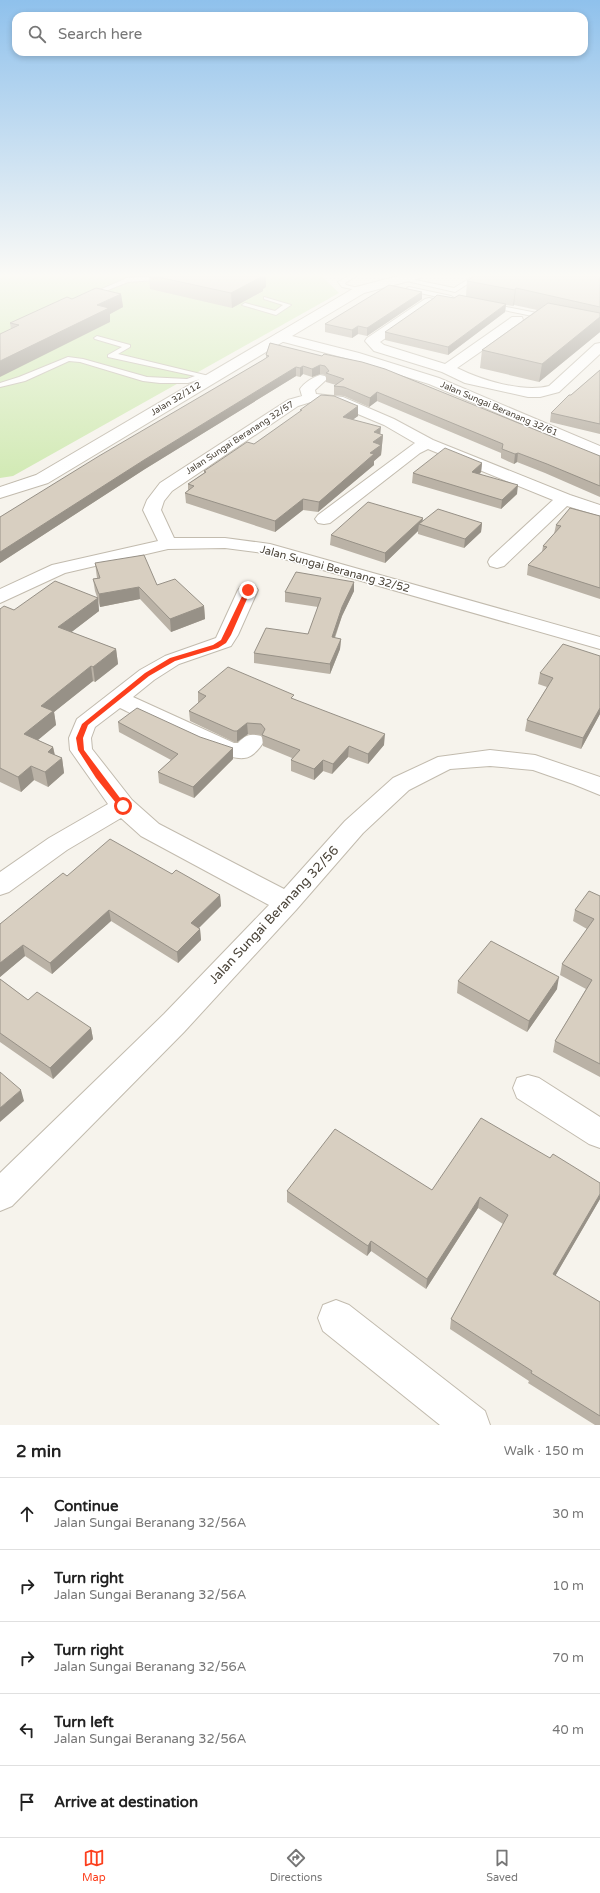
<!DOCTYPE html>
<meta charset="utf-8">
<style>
:root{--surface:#fff;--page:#f2f2f2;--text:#222;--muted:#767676;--line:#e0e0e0;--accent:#fc3f1d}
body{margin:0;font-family:"Varela Round",sans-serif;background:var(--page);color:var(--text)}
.stop{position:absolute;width:12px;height:12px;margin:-9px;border:3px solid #fc3f1d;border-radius:50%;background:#fff}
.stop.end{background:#fc3f1d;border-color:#fff;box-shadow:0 1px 4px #0008}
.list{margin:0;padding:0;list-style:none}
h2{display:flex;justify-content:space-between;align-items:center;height:52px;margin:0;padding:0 16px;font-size:17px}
h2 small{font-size:13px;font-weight:400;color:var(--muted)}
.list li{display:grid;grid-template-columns:26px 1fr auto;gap:12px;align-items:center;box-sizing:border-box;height:72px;padding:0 16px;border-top:1px solid var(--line)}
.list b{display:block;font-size:15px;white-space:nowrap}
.list p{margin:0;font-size:13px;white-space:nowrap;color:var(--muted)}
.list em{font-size:13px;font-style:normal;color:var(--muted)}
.icon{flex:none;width:22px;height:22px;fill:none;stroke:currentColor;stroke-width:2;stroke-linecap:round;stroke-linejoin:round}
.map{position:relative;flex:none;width:600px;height:1425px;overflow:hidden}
.search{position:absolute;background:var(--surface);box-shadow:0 2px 6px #0003;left:12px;right:12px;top:12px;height:44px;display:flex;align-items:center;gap:10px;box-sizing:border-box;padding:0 14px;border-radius:12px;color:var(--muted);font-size:15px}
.sheet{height:412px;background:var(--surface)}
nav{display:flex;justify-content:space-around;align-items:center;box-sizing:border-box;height:56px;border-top:1px solid var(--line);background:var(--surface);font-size:11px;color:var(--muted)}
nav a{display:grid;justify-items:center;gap:2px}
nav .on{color:var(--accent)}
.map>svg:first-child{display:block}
.green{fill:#d2eab5}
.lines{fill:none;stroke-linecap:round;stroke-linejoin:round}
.service-casing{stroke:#c2bbae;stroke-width:2}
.minor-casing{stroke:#c2bbae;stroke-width:2}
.tertiary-casing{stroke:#c2bbae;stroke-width:2}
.service{fill:#fff;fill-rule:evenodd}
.minor{fill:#fff;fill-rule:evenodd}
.tertiary{fill:#fff;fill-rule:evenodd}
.wall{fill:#bab2a6}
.shaded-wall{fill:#979187}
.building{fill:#d8cfc1;stroke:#979187}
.route{fill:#fc3f1d}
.labels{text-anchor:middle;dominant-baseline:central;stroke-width:3;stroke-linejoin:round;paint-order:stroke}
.far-street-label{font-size:9px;fill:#4b4439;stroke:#fff}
.street-label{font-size:11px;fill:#4b4439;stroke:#fff}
.near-street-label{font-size:13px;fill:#4b4439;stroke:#fff}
</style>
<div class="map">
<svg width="600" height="1425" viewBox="0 0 600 1425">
<rect width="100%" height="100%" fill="#f6f3ec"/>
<path class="green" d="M0,275H321L339,293L13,476L0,478Z"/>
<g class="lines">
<g class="service-casing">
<path id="service" d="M350,275H358L345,283L346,285L362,289V291L342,287L338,282Z
M475,275H482L455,292L398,279L401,277L454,288Z
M165,276L168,278L167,279L128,282L93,296L88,295L127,278Z
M409,287L451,296L454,298L451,300L407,290V288Z
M264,297L291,305L276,315L242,305L245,303L275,311L283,305L264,299Z
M491,304L547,315L550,317L547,319L489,307V305Z
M97,336L130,345V347L118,354L209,376L188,383H160L143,381L80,362L69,361L25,381L0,387V383L19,377L68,357L83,359L147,377L187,379L195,376L108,357V355L122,347L95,339L94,338Z"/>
</g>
<g class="minor-casing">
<path id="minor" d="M429,298L433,299L435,302L433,305L380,342L384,345L445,364L512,317H522L523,320L522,323L457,368C481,380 523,393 549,386L595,344L600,343V354L559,392L540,397H528L465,383L442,372L374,351L365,341L367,338L425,299Z
M281,333L286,334L288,337L286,340L48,483L0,498V487L36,475L276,334Z
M320,375L325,376L327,379L315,390L316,394L343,397L394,419L433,440L570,495L600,505V516L567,506L504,566L497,568L490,566L488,562L490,558L553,500L428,449L420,453L330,523L324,524L318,523L315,519L318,515L415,443L384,425L334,404L311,402L298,406L172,491L164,501L161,510L174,538H225L270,544L600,637V649L263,553L225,548L168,549L65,573L0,603V589L52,565L158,541L143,510L147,500L160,483L288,400L302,396L300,389C304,383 313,377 320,375Z
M248,584L255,586L258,590L238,635L231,646L179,664L154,680L133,697L234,743H238C245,735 250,733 261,736L264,741C260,748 253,757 244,758C223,761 143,719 120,708L95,727L91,738L92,749L132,800L159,824L284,889L345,821L393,778L438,757L490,750L535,755L600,777V795L573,784L533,770L490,766L450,769L409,790L363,833L296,910L184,1032L12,1206L0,1211V1173L164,1014L269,905L141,836L121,818L67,850L9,892L0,895V872L49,838L108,804L70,750L69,738L77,719L140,670L165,656L216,638L238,590L241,586Z
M528,1075L539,1078L600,1117V1148L589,1144L517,1098L513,1088L517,1078Z
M336,1300L349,1305L485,1411L490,1425H440L323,1331L318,1318L323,1305Z"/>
</g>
<g class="tertiary-casing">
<path id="tertiary" d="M402,275H422L420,278L364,293L292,336L359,353L439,378L600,446V457L429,384L349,359L276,340L274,337L276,334L356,287Z"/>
</g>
<use href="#service" class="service"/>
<use href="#minor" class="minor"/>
<use href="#tertiary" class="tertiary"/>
</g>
<path class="wall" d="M149,275H266V287L263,289V291L232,308L150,289Z
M600,275V332L539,382L480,368L482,350L537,310L514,305L513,306L506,305L505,312L448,355L385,340V332L454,298L466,296L467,281Z
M422,292V299L367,336L358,334L352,338L325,332V324Z
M121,294L123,307L110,314V322L11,329L10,323L72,299Z
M270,343L600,456V497L545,473L517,462L514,464L501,458V453L377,401L369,407L344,396L334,395V386L336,385L326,382V376L325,375L320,374L312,377L303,374L300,377L296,376L145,469L0,563V517L263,360L266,358V355Z
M600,370V434L550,422L551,413L571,395Z
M358,406V416L353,419L380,434L383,435L381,455L374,461V465L318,512L303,510L275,532L186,503L185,493L188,490V484L204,473V471L254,444L300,412V410Z
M482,463L481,472L480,474L517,494L501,509L412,483L413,473Z
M600,516V599L527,575L528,565L542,552L543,546L554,534L556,525Z
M423,518L422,521L482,523L481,532L464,548L418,534V531L385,563L330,545L331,535Z
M95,563L157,585L204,606L205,619L171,632L140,599L100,607L98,599L99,611L71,632L116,649L118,664L95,682L93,681L54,712L56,725L38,740L53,747L55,755L62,758L64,773L48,787L34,780L21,792L0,782V609L14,610L97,597L95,591L93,579L97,578Z
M354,591L342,616L335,638L341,639L340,649L330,674L254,663V653L308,634L318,607L285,602V592Z
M600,656V714L581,749L525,731L527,720L547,687L538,684L540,673Z
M198,692L294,699L384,745L368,764L348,757L332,774L323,771L314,780L291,771V760L292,758L263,746L262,736L261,735L248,734L237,742H234L190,721L189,711L198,703Z
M118,722L233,748V759L194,798L159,783L158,772L171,760L119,732Z
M172,874L220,895L221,906L198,928L200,929L201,940L178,963L111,921L52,974L25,956L0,977V924L67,876Z
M600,896V1077L553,1052L555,1041L586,989L560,975L562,964L587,929L573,921L575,910Z
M0,979L28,1000L91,1028L93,1039L53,1079L0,1042Z
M458,981L557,989L527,1032L457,993Z
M432,1190L600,1199L555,1276L600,1302V1425H595L528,1383L529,1381L450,1329L451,1319L503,1224L478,1208L426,1289L371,1251L367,1256L287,1202V1191Z"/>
<path class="shaded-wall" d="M262,275H266V287L263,289V291L232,308L231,293Z
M516,288L514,305L513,306L515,290Z
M422,292V299L367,336V328Z
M121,294L123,307L110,314V322L0,377V361L97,305Z
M506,304L505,312L448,355V347Z
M600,317V332L539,382L542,364Z
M358,326V334L352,338V330Z
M320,365V374L312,377V369Z
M303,366V374L300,377V368Z
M296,367V376L145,469L0,563V552L144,460Z
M377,392V401L369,407L370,398Z
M358,406V416L343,427V417Z
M381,427L380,437L383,435L381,455L374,461V465L318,512L319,502L374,432Z
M518,453L517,462L514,464L515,454Z
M482,463L481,472L471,481L472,472Z
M518,485L517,494L501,509L502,500Z
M303,499V510L275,532V521Z
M423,518L422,525L419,524L418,531L385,563V553Z
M482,523L481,532L464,548L465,539Z
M354,582V591L342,616L331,647L332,637L342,607Z
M139,587L140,599L100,607L99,594Z
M98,598L99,611L60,641L58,627Z
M204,606L205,619L171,632L170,619Z
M341,639L340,649L330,674V664Z
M116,649L118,664L95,682L93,667Z
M91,666L93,681L54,712L56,725L27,749L24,734L41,706Z
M600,708V714L581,749L583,738Z
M247,723L248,734L237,742V731Z
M385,734L384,745L368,764V754Z
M349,746L348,757L332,774L333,764Z
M53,747L56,762L48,752Z
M233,748V759L194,798L193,787Z
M62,758L64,773L48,787L45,772Z
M323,760V771L314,780V769Z
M31,766L34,780L21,792L18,777Z
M220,895L221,906L192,935L191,923Z
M109,910L111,921L52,974L50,963Z
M200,929L201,940L178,963L177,952Z
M23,945L25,956L0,977V963Z
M559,977L557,989L527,1032L529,1021Z
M91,1028L93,1039L53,1079L50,1068Z
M21,1090L24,1101L0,1122V1108Z
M600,1194V1199L550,1285L553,1274Z
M480,1197L478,1208L426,1289L427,1279Z
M371,1241V1251L367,1256L368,1246Z"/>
<path class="building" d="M149,275H262L260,276H263L231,293Z
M475,275H600V307L516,288L515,290L467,281Z
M389,285L422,292L367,328L358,326L352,330L325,324Z
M96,288L121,294L97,305L109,308L0,361V334L19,325L10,323L67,297L72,299Z
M437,295L454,298L459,295L506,304L448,347L385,332L434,298Z
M548,303L600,313V317L542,364L482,350Z
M270,343L322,356L324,354L362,362L385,369L600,456V486L547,464L518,453L515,454L502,449L503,444L377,392L370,398L344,387L334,386L344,379L326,373L329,371L325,366L320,365L312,369L303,366L300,368L296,367L144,460L0,552V517L99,456L263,360L269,356L266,355Z
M600,370V424L551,413L569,395H571Z
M321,395L334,396L358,406L343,417L381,427L374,432L383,435L373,442L381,445L370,453L374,454L319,502L303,499L275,521L185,493L194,486L188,484L206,472L204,471L247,442L254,444L302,410H300Z
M445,448L482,463L472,472L518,485L502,500L413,473Z
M368,502L423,518L385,553L331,535Z
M570,508L600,516V588L528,565L547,547L543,546L561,526L556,525Z
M438,509L482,523L465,539L419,524Z
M144,555L157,585L175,579L204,606L170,619L139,587L99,594L93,579L100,578L95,563Z
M296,572L354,582L342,607L332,637L341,639L330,664L254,653L266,628L308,634L321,598L285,592Z
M55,581L98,598L58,627L116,649L93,667L91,666L41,706L53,711L24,734L53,747L48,752L62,758L45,772L31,766L18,777L0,768V609L4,606L14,610Z
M563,644L600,656V708L583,738L527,720L553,678L540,673Z
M228,667L294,695L291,698L385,734L368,754L349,746L333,764L323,760L314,769L291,760L300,750L262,735L265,729L261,724L247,723L237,731H234L189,711L206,696L198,692Z
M137,708L200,737L233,748L193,787L158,772L178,754L118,722Z
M110,839L172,874L176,870L220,895L191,923L200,929L177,952L109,910L50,963L23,945L0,963V924L63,873L67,876Z
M589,891L600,896V1064L555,1041L592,980L562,964L594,919L575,910Z
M491,941L559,977L529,1021L458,981Z
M0,979L28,1000L37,992L91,1028L50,1068L0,1033Z
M0,1072L21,1090L0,1108Z
M481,1118L550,1158L553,1154L600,1183V1194L553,1274L600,1302V1416L531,1373L532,1371L451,1319L508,1215L480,1197L427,1279L371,1241L368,1246L287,1191L335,1129L432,1190Z"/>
<linearGradient id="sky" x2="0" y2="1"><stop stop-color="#8fc1ec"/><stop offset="0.58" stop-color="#fbfaf6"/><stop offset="1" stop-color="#fbfaf6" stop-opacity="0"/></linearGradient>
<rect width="600" height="475" fill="url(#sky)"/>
<path class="route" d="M246,588L251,590L231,635L226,643L218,648L175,661L149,676L88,725L83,738L84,750L126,806L123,808H120L96,778L78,750L76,738L82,724L145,673L170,658L213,645L221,640Z"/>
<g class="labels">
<g class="far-street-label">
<text transform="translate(176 399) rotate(-31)">Jalan 32/112</text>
<text transform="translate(499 409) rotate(23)">Jalan Sungai Beranang 32/61</text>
<text transform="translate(240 438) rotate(-33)">Jalan Sungai Beranang 32/57</text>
</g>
<g class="street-label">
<text transform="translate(335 569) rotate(15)">Jalan Sungai Beranang 32/52</text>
</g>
<g class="near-street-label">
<text transform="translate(274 915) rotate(-47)">Jalan Sungai Beranang 32/56</text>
</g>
</g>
</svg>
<div class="stop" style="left:123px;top:806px"></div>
<div class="stop end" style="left:248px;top:590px"></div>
<div class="search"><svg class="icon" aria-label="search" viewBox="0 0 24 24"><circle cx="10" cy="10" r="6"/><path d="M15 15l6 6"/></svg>Search here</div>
</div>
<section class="sheet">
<h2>2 min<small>Walk · 150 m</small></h2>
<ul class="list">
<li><svg class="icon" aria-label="ahead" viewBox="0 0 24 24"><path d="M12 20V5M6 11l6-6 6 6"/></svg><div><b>Continue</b><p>Jalan Sungai Beranang 32/56A</p></div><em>30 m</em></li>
<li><svg class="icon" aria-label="right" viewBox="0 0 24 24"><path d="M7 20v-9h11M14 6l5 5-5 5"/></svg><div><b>Turn right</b><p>Jalan Sungai Beranang 32/56A</p></div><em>10 m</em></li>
<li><svg class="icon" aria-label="right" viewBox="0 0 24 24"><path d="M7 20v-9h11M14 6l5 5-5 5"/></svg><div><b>Turn right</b><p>Jalan Sungai Beranang 32/56A</p></div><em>70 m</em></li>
<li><svg class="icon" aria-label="left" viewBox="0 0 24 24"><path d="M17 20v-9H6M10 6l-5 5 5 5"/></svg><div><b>Turn left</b><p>Jalan Sungai Beranang 32/56A</p></div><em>40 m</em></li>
<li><svg class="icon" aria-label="arrive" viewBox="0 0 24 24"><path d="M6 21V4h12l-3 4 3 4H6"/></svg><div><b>Arrive at destination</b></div></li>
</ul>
</section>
<nav>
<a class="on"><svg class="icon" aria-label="map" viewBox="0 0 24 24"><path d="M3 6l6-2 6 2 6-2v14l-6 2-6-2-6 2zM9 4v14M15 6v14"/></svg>Map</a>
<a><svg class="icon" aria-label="directions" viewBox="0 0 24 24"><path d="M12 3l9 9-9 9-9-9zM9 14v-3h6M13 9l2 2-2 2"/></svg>Directions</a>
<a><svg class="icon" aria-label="saved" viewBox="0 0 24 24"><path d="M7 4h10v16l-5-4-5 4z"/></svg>Saved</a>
</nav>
